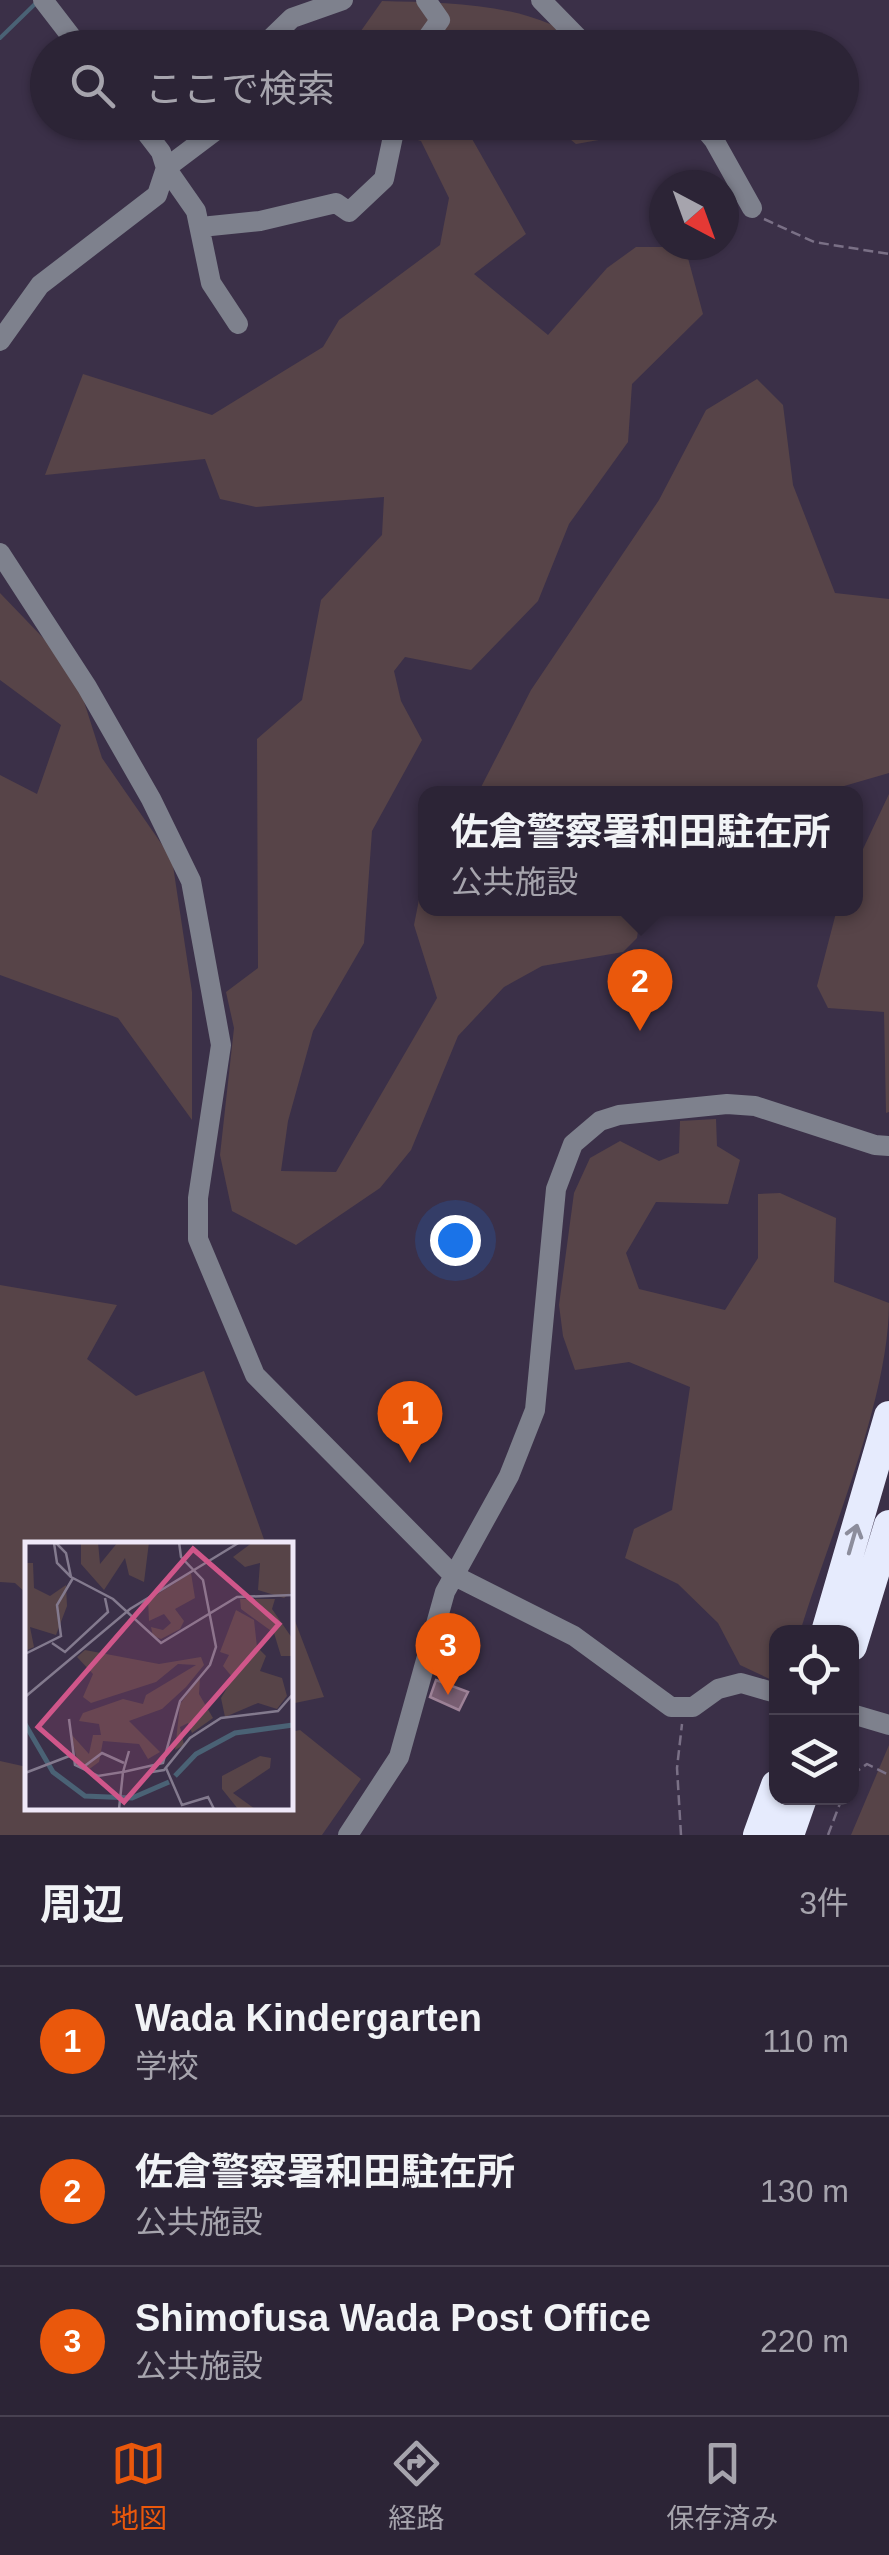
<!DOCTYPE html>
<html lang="ja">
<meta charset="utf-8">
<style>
:root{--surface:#2c2436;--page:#342c3e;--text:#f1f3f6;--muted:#a6a4ad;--line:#484151;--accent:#ea580c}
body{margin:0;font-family:Helvetica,"Noto Sans JP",sans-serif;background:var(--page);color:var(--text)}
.controls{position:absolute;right:30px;bottom:30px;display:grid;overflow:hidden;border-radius:20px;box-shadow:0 2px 8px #0004}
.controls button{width:90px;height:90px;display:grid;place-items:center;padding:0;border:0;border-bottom:2px solid var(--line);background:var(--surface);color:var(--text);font:50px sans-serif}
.compass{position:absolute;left:649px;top:170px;width:90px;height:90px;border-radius:50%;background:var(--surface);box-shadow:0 2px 8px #0004;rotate:139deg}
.you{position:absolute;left:455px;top:1240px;width:35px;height:35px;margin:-25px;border:8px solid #fff;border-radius:50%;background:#1a73e8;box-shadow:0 0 0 15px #1a73e833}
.badge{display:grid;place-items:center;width:65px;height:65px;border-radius:50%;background:var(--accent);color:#fff;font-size:32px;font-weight:700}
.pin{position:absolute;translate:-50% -82px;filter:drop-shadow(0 2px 5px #0008)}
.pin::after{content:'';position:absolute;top:52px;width:35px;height:30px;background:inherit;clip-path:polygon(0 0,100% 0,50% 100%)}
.popup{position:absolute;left:418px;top:786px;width:445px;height:130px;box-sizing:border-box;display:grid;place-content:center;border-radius:20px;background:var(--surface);filter:drop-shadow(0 2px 8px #0005);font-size:32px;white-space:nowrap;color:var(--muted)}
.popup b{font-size:38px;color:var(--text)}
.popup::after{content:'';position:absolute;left:50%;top:100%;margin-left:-20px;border:20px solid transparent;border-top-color:var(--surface)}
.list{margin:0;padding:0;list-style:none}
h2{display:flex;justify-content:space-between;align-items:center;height:130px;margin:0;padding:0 40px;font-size:42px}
h2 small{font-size:32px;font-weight:400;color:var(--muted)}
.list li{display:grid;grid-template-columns:65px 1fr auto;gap:30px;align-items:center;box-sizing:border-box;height:150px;padding:0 40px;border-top:2px solid var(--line)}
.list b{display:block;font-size:38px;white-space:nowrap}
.list p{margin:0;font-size:32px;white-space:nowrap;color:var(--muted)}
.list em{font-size:32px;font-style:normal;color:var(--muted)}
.icon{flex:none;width:55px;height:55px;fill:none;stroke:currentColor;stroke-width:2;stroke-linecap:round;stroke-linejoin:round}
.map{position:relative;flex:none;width:889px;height:1835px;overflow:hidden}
.search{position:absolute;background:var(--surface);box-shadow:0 2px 8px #0004;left:30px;right:30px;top:30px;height:110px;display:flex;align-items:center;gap:25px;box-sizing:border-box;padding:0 35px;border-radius:55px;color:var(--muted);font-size:38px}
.sheet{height:580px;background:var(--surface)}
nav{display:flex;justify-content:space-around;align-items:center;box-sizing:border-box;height:140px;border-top:2px solid var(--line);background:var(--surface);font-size:28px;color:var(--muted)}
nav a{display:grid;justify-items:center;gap:5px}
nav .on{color:var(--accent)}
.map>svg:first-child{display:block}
.green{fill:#574448}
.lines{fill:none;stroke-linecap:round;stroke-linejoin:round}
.stream{stroke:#4a6275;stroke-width:4}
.building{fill:#785e72;stroke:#9d8297;stroke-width:2.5}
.path{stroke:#7a7086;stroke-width:2.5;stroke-dasharray:10 5;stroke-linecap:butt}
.minor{stroke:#7e818d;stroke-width:20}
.highway{stroke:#e6ebfd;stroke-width:30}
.oneway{stroke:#8c8d9c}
.inset-river{fill:none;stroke:#4a6275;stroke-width:5}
.inset-road{fill:none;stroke:#837a8e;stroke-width:2.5}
.view{fill:#d0568a;fill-opacity:0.15;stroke:#d0568a;stroke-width:5}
.inset-edge{fill:none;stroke:#efe8f8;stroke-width:5}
</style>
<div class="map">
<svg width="889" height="1835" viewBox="0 0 889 1835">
<rect width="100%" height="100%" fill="#3b3048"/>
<path class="green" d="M382,1C451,3 533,2 589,47L349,48Z
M363,123H463L526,234L474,274L548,335L607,268L636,247H685L703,314L632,384L628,442L569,524L538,601L471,670L405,657L394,671L401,701L422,740L372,831L364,943L313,1031L288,1121L281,1171L336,1172L437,998L414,925L425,869V908L641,909L637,938L623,952L542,966L504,987L458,1036L411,1150L380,1188L296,1245L232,1211L220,1155L234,1028L226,992L258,968L257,739L302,700L321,600L382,535L384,497L256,507L220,499L205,459L45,475L83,374L212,415L323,347L339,320L440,245L449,198L421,141Z
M550,123H658L661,129L576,144Z
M757,379L783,405L793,485L835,593L889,599V773L820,793H478L531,690L659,500L706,410Z
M0,593L74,670L102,758L172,859L192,992V1120L118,1018L0,975V775L37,794L61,725L0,680Z
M889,794V1112L886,1113L884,1012L828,1008L817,986L837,909L855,908V866Z
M716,1119L717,1146L740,1160L728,1204L656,1202L626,1253L639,1289L725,1310L758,1258V1194L780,1193L836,1218L834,1282L889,1303C889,1400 829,1537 800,1632H776V1682L740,1665L718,1623L678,1584L625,1558L634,1529L672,1510L690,1387L629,1362L575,1370L563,1336L559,1305L574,1193L590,1158L620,1141L659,1161L679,1153L680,1121Z
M0,1285L117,1305L87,1359L136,1396L204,1371L266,1545H28L27,1594L15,1583L0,1582Z
M290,1608L324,1697L290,1704Z
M300,1730L361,1779L322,1835H0V1761L27,1767L28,1808H290V1732Z
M889,1745V1835H851Z"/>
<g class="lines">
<path class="stream" d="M0,38L36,3"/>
</g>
<path class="building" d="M436,1680L468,1692L459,1710L430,1697Z"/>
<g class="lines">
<path class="path" d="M764,219L814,242L889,254
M852,1775L867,1764L889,1775
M681,1835L677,1768L682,1724
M828,1835L842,1798"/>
<path class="minor" d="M43,0L80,48
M541,0L588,48
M261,48L292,18L343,0
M420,48L440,20L426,0
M227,122L166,168L196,211L211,283L238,324
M699,122L714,140L752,208
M201,227L260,221L336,203L349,212L384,179L396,122
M0,341L40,285L157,195L166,168L161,152L138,122
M0,553L87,687L151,799L191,881L221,1045L198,1198V1239L255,1375L453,1575L574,1636L671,1707H693L718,1689L741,1683L776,1693
M852,1714L889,1725
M348,1835L399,1757L445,1592L509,1476L535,1410L556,1189L573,1144L600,1121L619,1115L727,1104L755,1106L875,1145L889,1146"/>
<path class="highway" d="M826,1632L889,1416
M852,1646L889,1525
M758,1835L776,1785
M789,1835L802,1798"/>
</g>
<defs><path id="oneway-shaft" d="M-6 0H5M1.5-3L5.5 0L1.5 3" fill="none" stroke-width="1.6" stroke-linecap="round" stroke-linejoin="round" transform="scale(2.5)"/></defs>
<use class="oneway" href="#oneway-shaft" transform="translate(853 1539) rotate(-74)"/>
<g transform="translate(25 1542)">
<rect width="268" height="268" fill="#3b3048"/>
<path d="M73,0L75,22L93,0H124L119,40L104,33L100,16L79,48L56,22V0ZM228,0H267V50L259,56L233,48L235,21L220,25L208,15ZM0,21H8L9,46L25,54L41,43L42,64L31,93L5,85L9,105L0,109ZM166,31L170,56L150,67L159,79L155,87L136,97L128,94L126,85L138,88L146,81L139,72L124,79L123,58ZM215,57H250L247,67L267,96V114H256L249,91L216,67ZM211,68L229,78L232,105L241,114L235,129L257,136L262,154L252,167L233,161L200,175L196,156L208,136L198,124L204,113L195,110ZM60,108L134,122L176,115L179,123L161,145L137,167L104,179L135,210L123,217L114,202L78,199L74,220L63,228L52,218L46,192L64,212L68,193H76L74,182L54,179L58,171L98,157L118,162L121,153L171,123L153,122L131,140L66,161L58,155L68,132L52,115ZM175,135L174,152L188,176L167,191L163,181L155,185L159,203L150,208L155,162ZM235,214L246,216L245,226L208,251L230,267H213L197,247V234Z" fill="#574448"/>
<path class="inset-river" d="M0,182L28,230L60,254L107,256L144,240M150,234L171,212L210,191L268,183"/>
<path class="inset-road" d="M30,0L41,11L46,35L88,57L136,101L212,55L268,53M29,1L32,21L46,35M27,101L40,110L83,70L80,56M0,112L36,94L32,63L48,36M0,155L105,67L215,0M44,177L50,223L73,234L98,230L104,209M57,226L77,211L99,221M141,226L157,263L183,255L189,267M127,230L139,228L165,196L196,176L253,169L268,152M0,231L47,213M94,267L98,230L138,221L155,159L185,123L191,105L178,38L156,15L154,0"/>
<path class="view" d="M168,7L254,82L99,260L13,185Z"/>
<rect width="268" height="268" class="inset-edge"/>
</g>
</svg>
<div class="controls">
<button><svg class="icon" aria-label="locate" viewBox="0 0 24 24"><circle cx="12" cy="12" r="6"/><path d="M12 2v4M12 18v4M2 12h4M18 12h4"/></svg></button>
<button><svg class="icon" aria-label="layers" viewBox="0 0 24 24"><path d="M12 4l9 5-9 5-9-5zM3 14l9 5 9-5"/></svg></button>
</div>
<svg class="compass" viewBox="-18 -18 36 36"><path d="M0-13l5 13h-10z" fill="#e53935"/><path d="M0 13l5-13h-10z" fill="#a6a4ad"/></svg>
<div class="you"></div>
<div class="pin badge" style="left:410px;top:1463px">1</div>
<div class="pin badge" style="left:640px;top:1031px">2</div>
<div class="popup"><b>佐倉警察署和田駐在所</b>公共施設</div>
<div class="pin badge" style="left:448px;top:1695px">3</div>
<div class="search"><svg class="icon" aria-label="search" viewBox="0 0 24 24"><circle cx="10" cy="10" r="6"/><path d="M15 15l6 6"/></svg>ここで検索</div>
</div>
<section class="sheet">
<h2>周辺<small>3件</small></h2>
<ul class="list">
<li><span class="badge">1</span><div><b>Wada Kindergarten</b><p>学校</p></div><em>110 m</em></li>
<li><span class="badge">2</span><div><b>佐倉警察署和田駐在所</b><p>公共施設</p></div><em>130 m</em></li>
<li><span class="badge">3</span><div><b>Shimofusa Wada Post Office</b><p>公共施設</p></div><em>220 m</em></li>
</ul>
</section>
<nav>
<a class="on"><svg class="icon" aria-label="map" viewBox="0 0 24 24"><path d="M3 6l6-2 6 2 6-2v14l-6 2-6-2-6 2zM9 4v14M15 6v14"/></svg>地図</a>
<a><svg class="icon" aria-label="directions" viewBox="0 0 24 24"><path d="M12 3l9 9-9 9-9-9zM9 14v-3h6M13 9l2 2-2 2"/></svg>経路</a>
<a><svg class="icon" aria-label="saved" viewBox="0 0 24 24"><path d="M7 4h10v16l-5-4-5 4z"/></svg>保存済み</a>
</nav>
